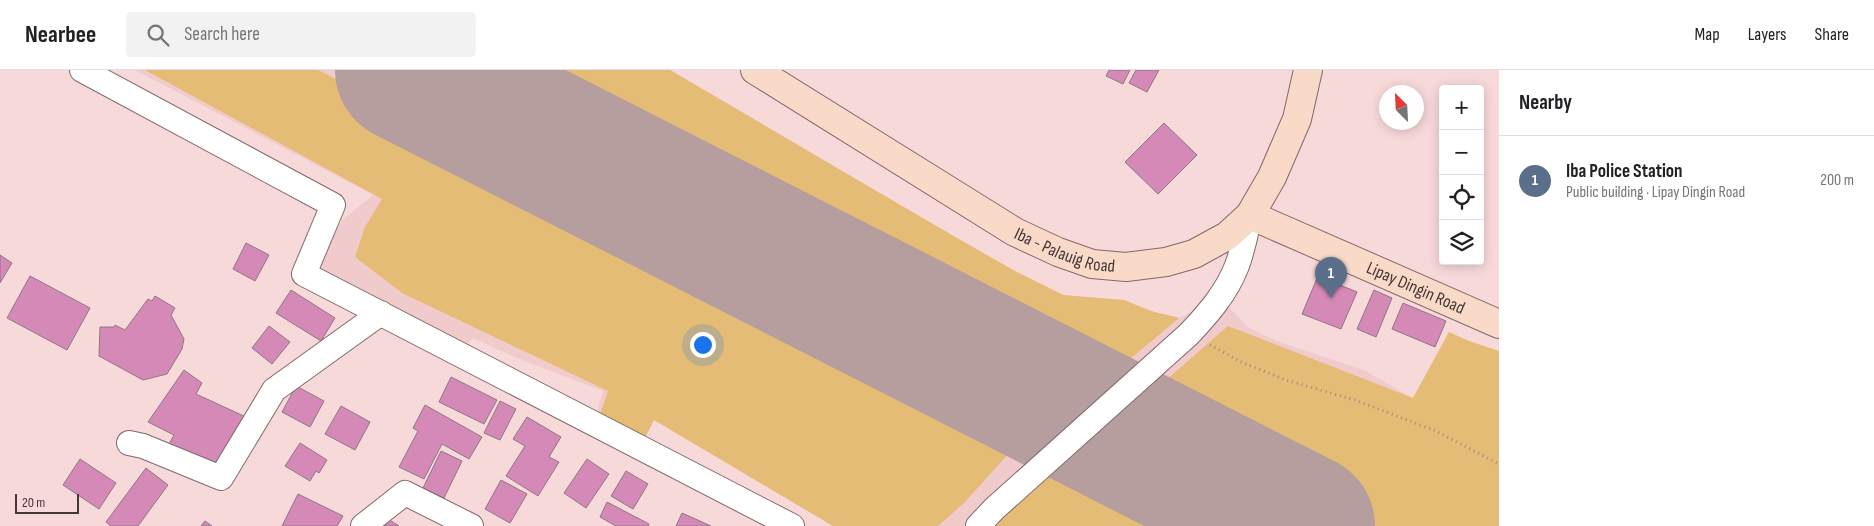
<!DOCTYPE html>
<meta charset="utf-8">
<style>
:root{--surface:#fff;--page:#f2f2f2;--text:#202124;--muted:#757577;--line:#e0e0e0;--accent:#2563eb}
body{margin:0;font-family:"Sofia Sans Condensed",sans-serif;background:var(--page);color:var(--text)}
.controls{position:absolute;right:15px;top:15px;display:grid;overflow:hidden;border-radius:5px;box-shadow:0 2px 12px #0003}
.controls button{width:45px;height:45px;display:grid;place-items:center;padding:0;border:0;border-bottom:1px solid var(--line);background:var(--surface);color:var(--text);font:25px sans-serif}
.compass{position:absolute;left:1379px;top:15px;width:45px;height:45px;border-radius:50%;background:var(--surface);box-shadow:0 2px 12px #0003;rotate:336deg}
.scale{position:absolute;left:15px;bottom:12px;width:64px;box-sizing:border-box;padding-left:5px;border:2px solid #443738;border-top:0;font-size:14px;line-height:18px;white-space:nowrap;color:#443738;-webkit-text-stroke:4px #f8d9da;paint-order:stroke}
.you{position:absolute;left:702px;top:274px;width:18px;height:18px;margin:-12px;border:4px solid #fff;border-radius:50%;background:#1a73e8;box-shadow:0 0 0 8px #1a73e833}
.badge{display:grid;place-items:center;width:32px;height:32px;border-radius:50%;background:var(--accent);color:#fff;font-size:16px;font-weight:700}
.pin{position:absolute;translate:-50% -41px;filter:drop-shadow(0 1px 2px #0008)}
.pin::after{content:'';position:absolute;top:26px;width:18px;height:15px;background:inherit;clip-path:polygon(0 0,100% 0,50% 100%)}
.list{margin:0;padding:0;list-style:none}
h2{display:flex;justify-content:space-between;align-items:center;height:65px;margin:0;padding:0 20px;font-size:21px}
h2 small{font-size:16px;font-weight:400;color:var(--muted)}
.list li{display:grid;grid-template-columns:32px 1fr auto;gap:15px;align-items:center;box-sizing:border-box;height:90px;padding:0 20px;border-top:1px solid var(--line)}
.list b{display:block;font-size:19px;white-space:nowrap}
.list p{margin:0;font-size:16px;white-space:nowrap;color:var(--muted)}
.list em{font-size:16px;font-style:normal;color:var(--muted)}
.icon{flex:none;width:28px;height:28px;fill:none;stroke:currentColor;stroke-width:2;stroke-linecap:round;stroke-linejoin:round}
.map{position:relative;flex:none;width:1499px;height:456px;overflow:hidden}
header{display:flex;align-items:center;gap:30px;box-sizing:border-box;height:70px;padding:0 25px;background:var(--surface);border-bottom:1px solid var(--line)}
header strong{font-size:24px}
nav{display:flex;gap:28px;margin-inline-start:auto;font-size:18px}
.search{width:350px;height:45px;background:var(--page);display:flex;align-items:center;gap:12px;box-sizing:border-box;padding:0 18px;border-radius:5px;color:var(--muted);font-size:19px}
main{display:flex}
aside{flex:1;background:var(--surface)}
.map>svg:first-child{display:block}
.built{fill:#f1cacc}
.green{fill:#e5bc75}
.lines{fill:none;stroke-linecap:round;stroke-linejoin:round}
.runway{stroke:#b69e9f;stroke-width:144}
.building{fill:#d489b7;stroke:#8e7784}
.street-casing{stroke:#836869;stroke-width:26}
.secondary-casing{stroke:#836869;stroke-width:30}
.path{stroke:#a08a8b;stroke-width:3;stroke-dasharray:1 4;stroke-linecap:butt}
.street{stroke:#fff;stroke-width:24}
.secondary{stroke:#f9d9c7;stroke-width:28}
.labels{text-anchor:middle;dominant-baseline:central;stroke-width:4;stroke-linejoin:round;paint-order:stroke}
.street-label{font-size:18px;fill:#443738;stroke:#f8d9da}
</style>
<header>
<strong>Nearbee</strong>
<div class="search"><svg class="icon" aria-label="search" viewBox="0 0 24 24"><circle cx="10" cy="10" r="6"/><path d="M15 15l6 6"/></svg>Search here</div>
<nav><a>Map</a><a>Layers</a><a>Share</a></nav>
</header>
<main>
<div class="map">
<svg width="1499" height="456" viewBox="0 0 1499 456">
<rect width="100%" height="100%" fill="#f8d9da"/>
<path class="built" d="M135,0H670L950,164L1013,200L1063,225L1124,230L1151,241L1179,248L1194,241L1216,249L1228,236L1248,257L1274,270L1364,300L1413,328L1449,262L1499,456H833L654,350L641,377L594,353L603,321L517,288L473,268L460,283L323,212L316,195L343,149L373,125Z"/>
<path class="green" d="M145,0H318L1029,361L964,433L938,456H833L654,350L641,376L597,353L608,321L402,223L355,187L365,157L382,129Z
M495,0H670L950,164L1013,200L1063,225L1124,230L1151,241L1179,248L1105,310Z
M1228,256L1413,328L1449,262L1469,271L1499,281V456H1364L1133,339Z
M1074,385L1215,456H994Z"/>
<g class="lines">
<path class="runway" d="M407,0L1303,456"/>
</g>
<path class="building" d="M1109,0H1130L1123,14L1106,6Z
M1136,0H1159L1147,22L1129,13Z
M1164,53L1197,85L1158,124L1125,92Z
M246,173L269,185L255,211L233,199Z
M0,185L12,193L0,213Z
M30,206L90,238L67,280L7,248Z
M1318,206L1357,222L1341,259L1302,244Z
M291,220L335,248L321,271L276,243Z
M1374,220L1392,228L1376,267L1357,259Z
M155,226L175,238L171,245L184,269L182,279L167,304L143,310L99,286L100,257H114L115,255L125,260L148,229L152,231Z
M1403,233L1446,251L1435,277L1392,259Z
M269,256L290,272L272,294L252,278Z
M184,300L202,313L196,324L246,347L220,401L168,376L174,365L148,352Z
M451,307L497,330L484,354L439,332Z
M296,316L324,331L310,357L282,342Z
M500,331L516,339L500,370L484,363Z
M425,335L482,367L469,389L442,374L424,409L399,397L418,361L413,358Z
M341,336L370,352L355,380L325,364Z
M527,347L561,367L549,387L559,392L538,426L506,406L525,376L513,369Z
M300,373L327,390L319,403L316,401L310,411L285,396Z
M441,381L462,391L444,428L423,418Z
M80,389L116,413L99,439L63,415Z
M587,389L609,404L586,438L564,423Z
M146,398L168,415L138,456H111L106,452Z
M626,401L648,414L633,439L611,426Z
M501,410L527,424L510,453L485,439Z
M298,424L343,446L337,456H282Z
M607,432L649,454L648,456H616L600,447Z
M682,443L711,456H676Z
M385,447L399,456H379Z
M205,451L212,456H201Z"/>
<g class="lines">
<g class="street-casing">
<path id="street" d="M82,0L333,135L304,204L792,456
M129,373L143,376L221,408L274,320L381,243
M363,456L405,423L471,456
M978,456L994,439L1189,264C1208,244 1226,223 1236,198C1243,181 1246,163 1250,145"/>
</g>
<g class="secondary-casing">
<g id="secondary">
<path id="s1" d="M755,0L1015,162L1058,182L1092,194L1126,197L1166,192L1194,184L1227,166L1250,145L1272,107L1297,49L1308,0"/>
<path id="s2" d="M1250,145L1499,254"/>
</g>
</g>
<path class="path" d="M1210,275L1243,293L1286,310L1355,330L1436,361L1499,394"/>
<use href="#street" class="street"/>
<use href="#secondary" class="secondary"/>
</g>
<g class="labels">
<g class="street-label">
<text stroke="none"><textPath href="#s1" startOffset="360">Iba - Palauig Road</textPath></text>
<text stroke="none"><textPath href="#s2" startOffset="181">Lipay Dingin Road</textPath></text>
</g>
</g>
</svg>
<div class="controls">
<button>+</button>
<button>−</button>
<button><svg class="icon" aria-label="locate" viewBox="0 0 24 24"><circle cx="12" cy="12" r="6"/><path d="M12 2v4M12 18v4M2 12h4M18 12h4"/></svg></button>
<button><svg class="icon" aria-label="layers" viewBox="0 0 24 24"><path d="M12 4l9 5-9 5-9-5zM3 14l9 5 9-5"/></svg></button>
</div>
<svg class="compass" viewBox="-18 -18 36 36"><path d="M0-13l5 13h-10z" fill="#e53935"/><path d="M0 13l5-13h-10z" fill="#757577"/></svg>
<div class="scale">20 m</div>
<div class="you"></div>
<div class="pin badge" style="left:1331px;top:228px;background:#5c6f8a">1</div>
</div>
<aside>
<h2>Nearby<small></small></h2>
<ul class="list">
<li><span class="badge" style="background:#5c6f8a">1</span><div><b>Iba Police Station</b><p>Public building · Lipay Dingin Road</p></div><em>200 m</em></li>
</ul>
</aside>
</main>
